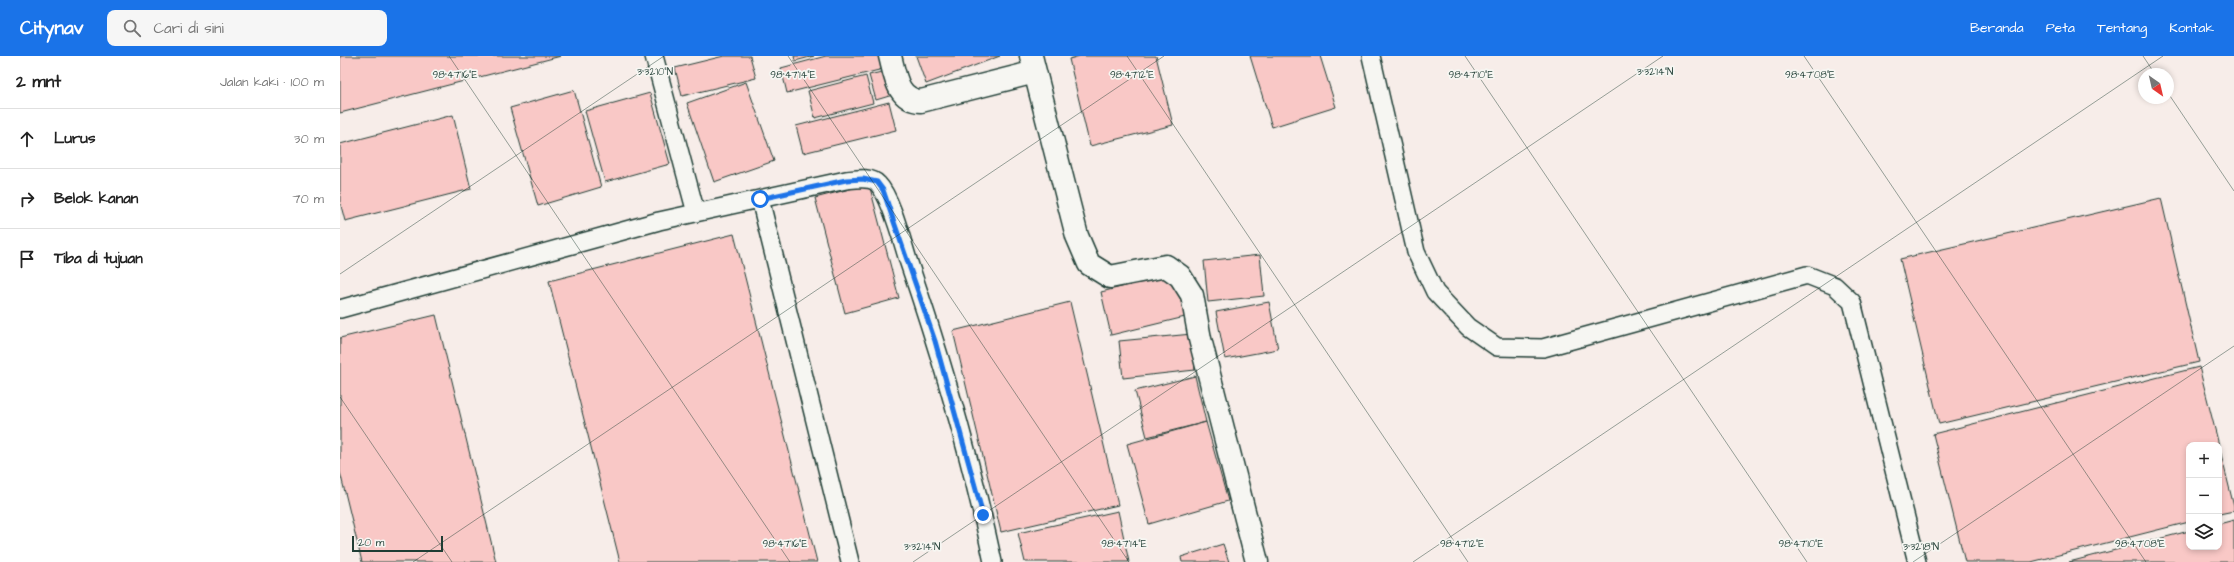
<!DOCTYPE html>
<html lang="id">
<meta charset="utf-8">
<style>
:root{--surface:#fff;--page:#f6f6f6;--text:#222;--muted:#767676;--line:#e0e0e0;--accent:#1a73e8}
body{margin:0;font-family:"Architects Daughter",sans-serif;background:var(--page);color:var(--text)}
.controls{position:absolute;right:12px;bottom:12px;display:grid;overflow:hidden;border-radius:8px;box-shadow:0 2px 6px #0003}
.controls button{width:36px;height:36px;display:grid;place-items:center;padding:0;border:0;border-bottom:1px solid var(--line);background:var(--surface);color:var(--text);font:20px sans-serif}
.compass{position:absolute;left:1798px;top:12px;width:36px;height:36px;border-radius:50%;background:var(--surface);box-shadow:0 2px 6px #0003;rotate:146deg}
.scale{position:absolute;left:12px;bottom:10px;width:91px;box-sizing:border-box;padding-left:4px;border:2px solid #1f3d34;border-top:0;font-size:11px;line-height:14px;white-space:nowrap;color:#1f3d34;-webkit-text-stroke:3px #f6f6f2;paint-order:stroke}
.stop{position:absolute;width:12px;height:12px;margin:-9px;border:3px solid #1a73e8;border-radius:50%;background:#fff}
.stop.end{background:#1a73e8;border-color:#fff;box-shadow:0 1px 4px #0008}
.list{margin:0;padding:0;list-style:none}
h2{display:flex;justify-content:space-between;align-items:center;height:52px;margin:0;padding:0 16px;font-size:17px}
h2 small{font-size:13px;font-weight:400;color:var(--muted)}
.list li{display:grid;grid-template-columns:26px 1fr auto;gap:12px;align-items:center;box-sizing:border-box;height:60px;padding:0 16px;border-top:1px solid var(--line)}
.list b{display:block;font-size:15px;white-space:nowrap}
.list em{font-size:13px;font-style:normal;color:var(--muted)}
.icon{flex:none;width:22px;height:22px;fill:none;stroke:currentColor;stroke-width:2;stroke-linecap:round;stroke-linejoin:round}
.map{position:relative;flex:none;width:1894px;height:506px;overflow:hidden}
header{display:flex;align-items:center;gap:24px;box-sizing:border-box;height:56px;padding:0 20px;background:var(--accent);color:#fff}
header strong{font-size:19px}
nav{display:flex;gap:22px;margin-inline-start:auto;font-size:14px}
.search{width:280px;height:36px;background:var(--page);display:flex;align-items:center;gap:10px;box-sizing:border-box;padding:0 14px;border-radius:8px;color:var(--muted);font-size:15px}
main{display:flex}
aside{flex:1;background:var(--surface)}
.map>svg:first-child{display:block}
.building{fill:#f9c8c6;stroke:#1f3d34}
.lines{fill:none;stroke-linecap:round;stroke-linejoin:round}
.lane-casing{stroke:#1f3d34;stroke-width:20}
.street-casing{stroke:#1f3d34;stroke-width:25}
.lane{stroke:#f6f6f2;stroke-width:17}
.street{stroke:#f6f6f2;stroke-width:22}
.route{stroke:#1a73e8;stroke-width:5}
.ticks{fill:none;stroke:#1f3d34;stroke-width:1;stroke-opacity:0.45}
.ticks-label{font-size:10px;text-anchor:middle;fill:#1f3d34;stroke:#f6f6f2;stroke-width:3.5;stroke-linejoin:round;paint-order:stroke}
</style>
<header>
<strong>Citynav</strong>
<div class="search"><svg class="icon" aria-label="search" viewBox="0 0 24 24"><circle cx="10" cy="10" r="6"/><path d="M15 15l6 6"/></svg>Cari di sini</div>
<nav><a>Beranda</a><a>Peta</a><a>Tentang</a><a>Kontak</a></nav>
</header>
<main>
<aside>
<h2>2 mnt<small>Jalan kaki · 100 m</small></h2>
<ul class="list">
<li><svg class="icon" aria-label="ahead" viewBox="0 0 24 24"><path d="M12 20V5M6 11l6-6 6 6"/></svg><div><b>Lurus</b></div><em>30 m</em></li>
<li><svg class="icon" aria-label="right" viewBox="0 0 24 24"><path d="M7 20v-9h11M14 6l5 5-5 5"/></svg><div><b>Belok kanan</b></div><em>70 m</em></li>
<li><svg class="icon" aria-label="arrive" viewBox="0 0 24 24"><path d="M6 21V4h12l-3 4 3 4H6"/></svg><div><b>Tiba di tujuan</b></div></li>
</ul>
</aside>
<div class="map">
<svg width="1894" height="506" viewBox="0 0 1894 506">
<rect width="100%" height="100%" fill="#f7ede9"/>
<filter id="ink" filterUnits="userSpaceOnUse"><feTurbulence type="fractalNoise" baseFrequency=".025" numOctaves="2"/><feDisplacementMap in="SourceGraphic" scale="8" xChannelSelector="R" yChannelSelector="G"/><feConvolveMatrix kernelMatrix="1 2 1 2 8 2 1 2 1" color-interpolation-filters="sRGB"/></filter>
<g filter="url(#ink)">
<path class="building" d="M0,0H221L0,57Z
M384,0H410L416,22L342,40L335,12Z
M454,0H474L455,5Z
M486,0H540L543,13L447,37L441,12Z
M576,0H660L586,28Z
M740,0H816L833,69L750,90L729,3Z
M910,0H980L996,51L932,71Z
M550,14L556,38L536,44L529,19Z
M526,20L533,47L475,62L468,35Z
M406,26L434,105L374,126L347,47Z
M234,34L261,131L198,150L170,52Z
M310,37L330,108L265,126L245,55Z
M549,46L556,74L463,97L456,70Z
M113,59L131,133L5,165L0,146V88Z
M529,128L559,242L505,257L475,142Z
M1821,142L1859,306L1599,368L1560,203Z
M394,178L477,506H280L209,225Z
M920,199L924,240L868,246L864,205Z
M834,218L845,261L771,279L761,236Z
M730,246L778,449L661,476L613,275Z
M929,246L938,293L885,303L876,256Z
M96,259L156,506H22L0,416V282Z
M852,278L855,314L783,322L779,285Z
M1859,311L1879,389H1849V466L1691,506H1625L1593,378Z
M855,320L866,366L807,381L795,335Z
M866,366L888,445L809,468L787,388Z
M1879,390L1894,451V455L1879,458Z
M778,455L789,506H685L678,477Z
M1894,464V506H1729L1849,475V491H1879V468Z
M883,488L889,506H842L841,501Z"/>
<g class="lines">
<g class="lane-casing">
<path id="lane" d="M314,0L356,157
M1031,0L1076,196L1095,236L1128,271L1157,291L1203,292L1467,219L1495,230L1512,246L1577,506
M420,143L510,506
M0,253L319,165L506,124C516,123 531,120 538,128C551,141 562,185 568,204C602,303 631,403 653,506"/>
</g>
<g class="street-casing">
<path id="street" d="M550,0C555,19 557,44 581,45L695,16
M691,0L737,180L749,208L770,221L826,210L840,220L852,239L860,283L917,506"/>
</g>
<use href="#lane" class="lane"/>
<use href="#street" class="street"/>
</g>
</g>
<g class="lines" filter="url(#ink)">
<path class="route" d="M420,143L506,124L523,123L537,126L543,134L595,285L643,459"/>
</g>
<path class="ticks" d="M109,0L450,506M448,0L789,506M787,0L1128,506M1125,0L1467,506M1464,0L1806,506M1803,0L1815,18M1828,37L1894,135M0,218L324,0M0,341L112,506M73,506L824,0M573,506L1323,0M1073,506L1823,0M1573,506L1894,290"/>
<g class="ticks-label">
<text x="315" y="19">3°32'10"N</text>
<text x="1315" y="19">3°32'14"N</text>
<text x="115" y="22">98°47'16"E</text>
<text x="453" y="22">98°47'14"E</text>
<text x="792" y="22">98°47'12"E</text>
<text x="1131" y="22">98°47'10"E</text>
<text x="1470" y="22">98°47'08"E</text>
<text x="445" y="491">98°47'16"E</text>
<text x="784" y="491">98°47'14"E</text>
<text x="1122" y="491">98°47'12"E</text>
<text x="1461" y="491">98°47'10"E</text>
<text x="1800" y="491">98°47'08"E</text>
<text x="582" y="494">3°32'14"N</text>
<text x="1581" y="494">3°32'18"N</text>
</g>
</svg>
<div class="controls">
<button>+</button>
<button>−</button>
<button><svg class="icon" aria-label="layers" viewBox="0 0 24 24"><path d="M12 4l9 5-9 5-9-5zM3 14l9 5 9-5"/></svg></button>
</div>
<svg class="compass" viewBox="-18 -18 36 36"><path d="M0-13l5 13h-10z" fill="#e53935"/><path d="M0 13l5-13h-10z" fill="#767676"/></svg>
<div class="scale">20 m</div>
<div class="stop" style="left:420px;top:143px"></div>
<div class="stop end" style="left:643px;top:459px"></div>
</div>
</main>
